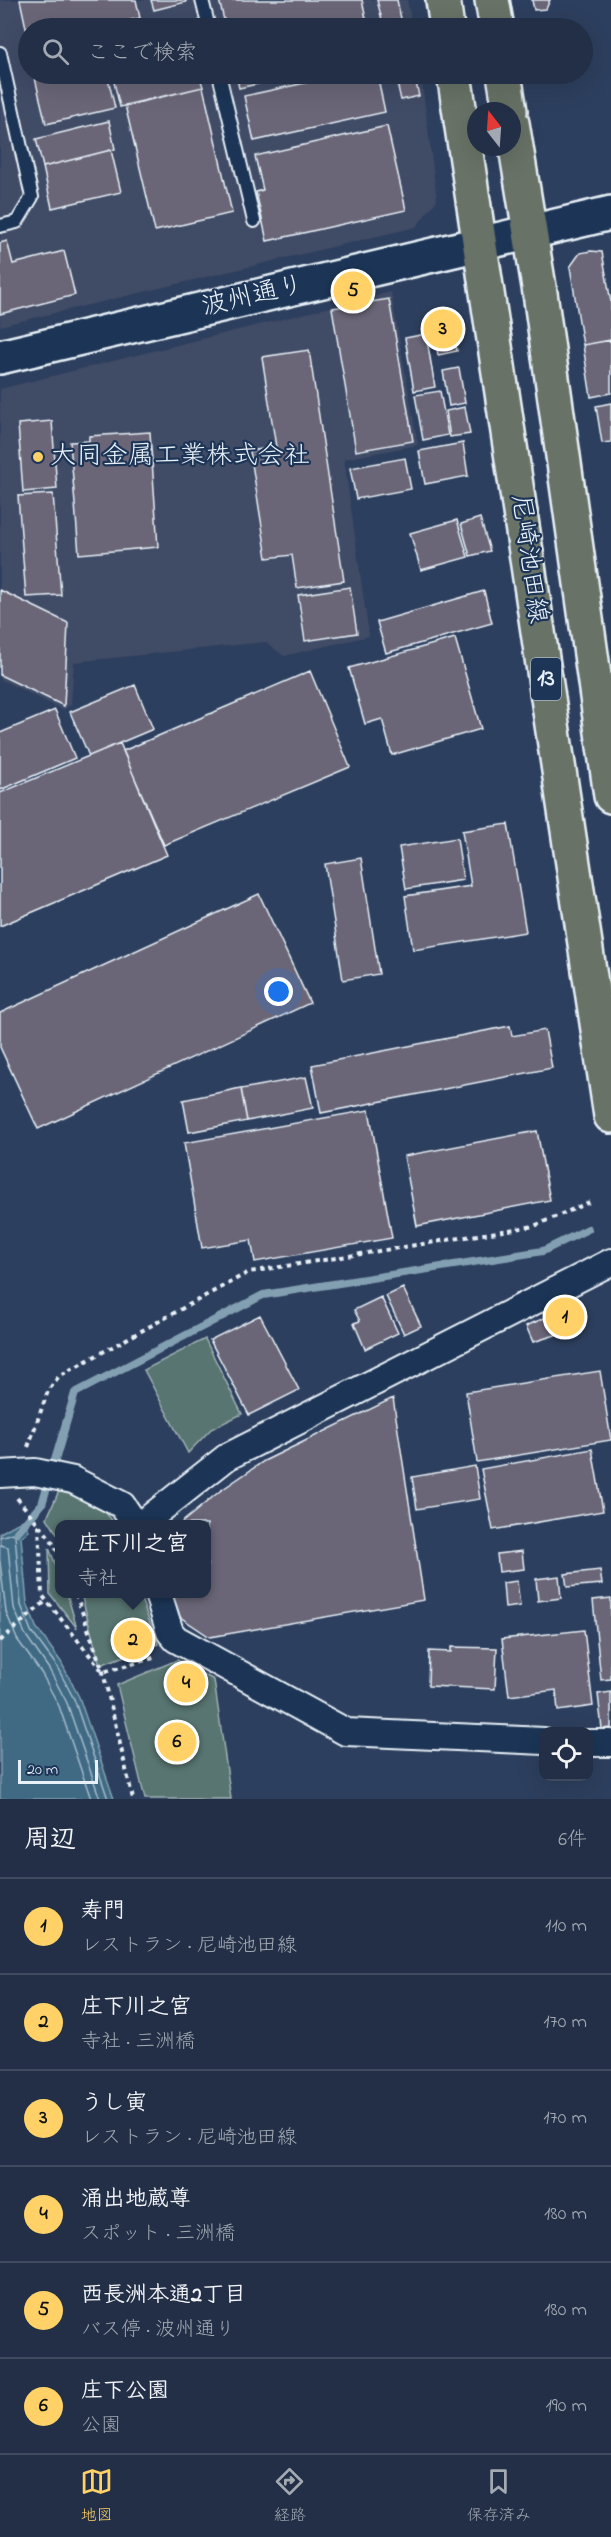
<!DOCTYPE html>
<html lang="ja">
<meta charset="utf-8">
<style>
:root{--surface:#222f46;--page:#2e3b51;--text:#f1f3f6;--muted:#a2a9b3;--line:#3f4a5f;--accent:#ffd166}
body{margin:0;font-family:"Indie Flower","Klee One",sans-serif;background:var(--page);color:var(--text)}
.controls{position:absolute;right:18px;bottom:18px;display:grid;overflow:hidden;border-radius:12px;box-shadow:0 6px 24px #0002}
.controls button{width:54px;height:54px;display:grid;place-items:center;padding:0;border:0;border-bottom:2px solid var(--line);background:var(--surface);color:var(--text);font:30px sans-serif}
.compass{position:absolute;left:467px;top:102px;width:54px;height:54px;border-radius:50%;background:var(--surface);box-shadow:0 6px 24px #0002;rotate:343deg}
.scale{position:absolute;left:18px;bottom:15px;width:80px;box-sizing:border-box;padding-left:6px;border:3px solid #e8f1f8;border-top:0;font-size:16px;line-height:21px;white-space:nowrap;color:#e8f1f8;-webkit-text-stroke:4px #1d3557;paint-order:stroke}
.you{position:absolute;left:279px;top:992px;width:21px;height:21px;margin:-15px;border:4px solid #fff;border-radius:50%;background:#1a73e8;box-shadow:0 0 0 9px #1a73e833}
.badge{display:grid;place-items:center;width:39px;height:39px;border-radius:50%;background:var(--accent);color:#111;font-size:20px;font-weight:700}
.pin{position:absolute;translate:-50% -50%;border:3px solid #fff;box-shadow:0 2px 6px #0006}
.popup{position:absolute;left:55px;top:1520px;width:156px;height:78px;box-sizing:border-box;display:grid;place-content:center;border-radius:12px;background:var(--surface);filter:drop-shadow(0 2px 4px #0005);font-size:20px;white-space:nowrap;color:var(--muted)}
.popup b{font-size:22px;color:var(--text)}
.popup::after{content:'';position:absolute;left:50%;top:100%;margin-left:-12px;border:12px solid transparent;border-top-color:var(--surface)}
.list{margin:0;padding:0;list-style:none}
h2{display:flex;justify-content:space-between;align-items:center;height:78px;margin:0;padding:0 24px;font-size:26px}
h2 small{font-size:20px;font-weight:400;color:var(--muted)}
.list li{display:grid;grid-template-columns:39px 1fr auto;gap:18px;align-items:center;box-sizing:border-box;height:96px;padding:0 24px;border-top:2px solid var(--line)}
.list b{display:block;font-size:22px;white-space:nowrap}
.list p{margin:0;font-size:20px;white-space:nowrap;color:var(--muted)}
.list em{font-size:20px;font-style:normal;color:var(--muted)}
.icon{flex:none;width:33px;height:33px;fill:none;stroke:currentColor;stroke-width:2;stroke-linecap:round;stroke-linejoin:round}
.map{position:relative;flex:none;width:611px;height:1799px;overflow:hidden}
.search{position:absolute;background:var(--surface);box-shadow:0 6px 24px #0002;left:18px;right:18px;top:18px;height:66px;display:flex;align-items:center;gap:15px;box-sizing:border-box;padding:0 21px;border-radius:33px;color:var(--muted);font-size:22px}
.sheet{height:654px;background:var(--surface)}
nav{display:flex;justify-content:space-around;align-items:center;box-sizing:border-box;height:84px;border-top:2px solid var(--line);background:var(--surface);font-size:16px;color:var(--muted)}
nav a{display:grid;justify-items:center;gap:3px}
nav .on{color:var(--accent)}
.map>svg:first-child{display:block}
.built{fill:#404b66}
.green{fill:#587471;stroke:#a0b2b4;stroke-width:1.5}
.water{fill:#3f6a84;stroke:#83a0b2;stroke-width:1.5}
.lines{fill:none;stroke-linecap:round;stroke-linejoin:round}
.shore{stroke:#a4bbca;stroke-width:1.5}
.stream{stroke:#83a0b2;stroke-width:8}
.building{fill:#6b6678;stroke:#e8f1f8;stroke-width:1.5}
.lane-casing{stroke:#e8f1f8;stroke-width:16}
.street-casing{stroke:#e8f1f8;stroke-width:30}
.secondary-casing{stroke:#e8f1f8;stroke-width:38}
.primary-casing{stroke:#e8f1f8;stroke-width:38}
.path{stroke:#e8f1f8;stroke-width:4;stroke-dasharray:4.5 4.5;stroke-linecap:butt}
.lane{stroke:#1d3557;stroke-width:12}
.street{stroke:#1d3557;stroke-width:26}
.secondary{stroke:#1d3557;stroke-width:33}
.primary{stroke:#687266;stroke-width:33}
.poi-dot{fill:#ffd166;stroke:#1d3557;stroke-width:2}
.labels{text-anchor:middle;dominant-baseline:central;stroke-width:4.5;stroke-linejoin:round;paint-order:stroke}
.shield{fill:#1d3557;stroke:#abb9c8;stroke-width:1.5}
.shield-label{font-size:24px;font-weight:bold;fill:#e8f1f8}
.street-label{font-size:26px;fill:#e8f1f8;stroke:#1d3557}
.poi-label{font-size:26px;fill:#e8f1f8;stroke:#1d3557;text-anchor:start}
</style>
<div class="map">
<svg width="611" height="1799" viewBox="0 0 611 1799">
<rect width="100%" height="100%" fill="#2d3f5e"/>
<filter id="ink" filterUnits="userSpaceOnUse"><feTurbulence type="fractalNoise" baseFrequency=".0167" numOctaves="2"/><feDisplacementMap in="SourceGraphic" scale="12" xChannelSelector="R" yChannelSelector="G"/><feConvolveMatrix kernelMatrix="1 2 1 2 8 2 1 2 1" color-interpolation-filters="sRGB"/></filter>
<g filter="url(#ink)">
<path class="built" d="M0,0H407L413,28H28V74H421L437,200L416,227L0,326Z
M391,292L418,445L344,459L369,636L284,656L265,642L74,662L71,705L63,710L0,679V389Z"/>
<path class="green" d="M205,1339L242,1414L211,1429L188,1453L144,1370Z
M59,1491L97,1502L115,1524H60L59,1537L47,1518Z
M49,1548L59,1573L60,1594H67L77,1628L50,1594Z
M81,1594H139L158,1644L100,1665Z
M177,1660L214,1680L231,1799H145L117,1685Z"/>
<path class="water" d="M23,1520L29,1531L21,1537L27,1603L36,1627L61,1662L79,1697L114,1799H0V1533Z"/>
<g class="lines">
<path class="shore" d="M0,1537L12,1533L15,1535L21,1605L31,1631L56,1665L74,1699L108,1799
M0,1545L8,1547L14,1608L25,1634L49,1669L67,1703L100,1799
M0,1562L6,1612L17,1639L42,1674L59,1706L91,1799"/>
<path class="stream" d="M17,1532L42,1504L75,1393L263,1295L543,1251L588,1229"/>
</g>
<path class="building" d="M20,0H136L140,18L94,28H28V37Z
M151,0H186V2L154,10Z
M219,0H362L368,28H226Z
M377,0H397L403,28H384Z
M532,0H550L546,9L534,10Z
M34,74H107L115,108L46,124Z
M112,74H199L203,87L120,107Z
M236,74H304L239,88Z
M347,74H377L385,112L254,141L244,96Z
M395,74H414L419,96L401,100Z
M203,87L232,213L155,231L125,105Z
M109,121L115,149L43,167L36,139Z
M387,126L406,210L267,241L256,192L263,190L255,156Z
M111,150L121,192L52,208L43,167Z
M7,241L13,264L64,251L75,295L0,314V243Z
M591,251L602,252L611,302V340L583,345L570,267L580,253Z
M389,299L413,441L356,451L332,308Z
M451,317L457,351L438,355L432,320Z
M426,334L435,387L414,391L405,338Z
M611,340V393L591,397L583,345Z
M309,350L344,581L297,588L292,555L267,558L250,451L276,447L262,357Z
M459,368L465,403L449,406L443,371Z
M440,391L448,435L423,440L415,395Z
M611,403V442L602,443L596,406Z
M465,407L470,434L450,437L446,411Z
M52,421L57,489L23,492L18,424Z
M150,432L158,547L79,554L70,442L89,441V436Z
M463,443L468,476L425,484L419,451Z
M405,458L411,489L356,499L350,468Z
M53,494L61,595L26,597L18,496Z
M480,518L490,551L470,556L461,524Z
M457,520L468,557L421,570L410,533Z
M350,587L357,633L305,641L298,595Z
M0,590L68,623L64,706L0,675Z
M484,591L492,623L386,653L377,622Z
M455,638L481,729L392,755L382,719L365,724L349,668Z
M310,671L350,767L164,845L123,751Z
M135,685L153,729L89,756L70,712Z
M55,710L75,758L0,790V733Z
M120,743L167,855L0,926V793Z
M508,824L526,932L413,950L405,896L471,886L462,831Z
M457,838L463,880L406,889L399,847Z
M361,858L379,974L343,980L325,864Z
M259,894L310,1003L38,1129L0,1047V1013Z
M510,1026L512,1036L545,1030L552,1068L321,1113L312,1065Z
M306,1077L313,1108L247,1121L241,1089Z
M241,1088L247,1121L189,1132L183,1100Z
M369,1110L392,1238L255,1262L251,1240L202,1248L184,1143Z
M537,1131L550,1200L417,1226L404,1156Z
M403,1288L421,1326L404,1334L386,1296Z
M381,1297L398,1333L365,1349L354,1323L360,1321L354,1310Z
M579,1303L584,1326L533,1342L526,1326Z
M260,1315L299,1390L249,1415L210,1340Z
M600,1371L611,1440L477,1462L466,1392Z
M393,1398L424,1600L210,1637L180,1617L172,1594H207V1524H180L220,1491L264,1461Z
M592,1449L603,1511L493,1530L481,1469Z
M475,1466L480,1499L417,1509L412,1477Z
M522,1551L524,1569L499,1572L497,1554Z
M600,1570L602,1584L567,1587L565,1574Z
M559,1576L561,1598L538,1601L536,1579Z
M517,1581L520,1606L505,1608L503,1583Z
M611,1598V1679L601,1680L593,1600Z
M584,1630L593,1706L558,1711L556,1690L509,1696L502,1639Z
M451,1647L497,1648L495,1689L428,1686L429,1651L451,1652Z
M611,1692V1728L602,1729L598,1694Z"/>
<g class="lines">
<g class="lane-casing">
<path id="lane" d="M202,0L209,28
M0,53L32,197L17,222L0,226
M219,74L254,221"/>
</g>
<g class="street-casing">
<path id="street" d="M0,1474L35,1472L73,1480L122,1505L135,1524
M142,1524L227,1457L611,1262
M158,1594L170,1632L176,1639L346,1732L544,1741
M588,1743H611"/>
</g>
<g class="secondary-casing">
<path id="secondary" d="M0,357L611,213"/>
</g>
<g class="primary-casing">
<path id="primary" d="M443,0L447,28
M492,0L497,28
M454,74L611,1116
M504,74L510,111
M512,123L540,293L611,796"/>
</g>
<path class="path" d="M28,1447L48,1391L59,1376L249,1272L534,1226L592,1201
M17,1498L49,1537L60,1555
M39,1525L42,1595L103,1672L157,1657
M76,1594L103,1672L133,1799
M0,1641L46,1601"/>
<use href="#lane" class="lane"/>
<use href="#street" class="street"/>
<use href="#secondary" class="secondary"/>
<use href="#primary" class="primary"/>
</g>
</g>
<circle class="poi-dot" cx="38" cy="457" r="6"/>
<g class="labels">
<rect class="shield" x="531" y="658" width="30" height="42" rx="4.5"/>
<g class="shield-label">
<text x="546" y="679">13</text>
</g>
<g class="street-label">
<text transform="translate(253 297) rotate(-13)">波州通り</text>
<text transform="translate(528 559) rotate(82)">尼崎池田線</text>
</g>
<g class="poi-label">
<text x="50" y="457">大同金属工業株式会社</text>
</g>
</g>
</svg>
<div class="controls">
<button><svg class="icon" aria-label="locate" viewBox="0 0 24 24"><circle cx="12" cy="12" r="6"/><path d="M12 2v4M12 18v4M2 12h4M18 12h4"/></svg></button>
</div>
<svg class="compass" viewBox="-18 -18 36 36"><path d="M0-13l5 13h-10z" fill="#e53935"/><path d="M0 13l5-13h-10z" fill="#a2a9b3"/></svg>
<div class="scale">20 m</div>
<div class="you"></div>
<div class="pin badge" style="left:565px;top:1317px">1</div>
<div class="pin badge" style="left:133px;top:1640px">2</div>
<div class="popup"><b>庄下川之宮</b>寺社</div>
<div class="pin badge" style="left:443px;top:329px">3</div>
<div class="pin badge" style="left:186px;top:1683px">4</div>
<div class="pin badge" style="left:353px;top:291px">5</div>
<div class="pin badge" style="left:177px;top:1742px">6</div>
<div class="search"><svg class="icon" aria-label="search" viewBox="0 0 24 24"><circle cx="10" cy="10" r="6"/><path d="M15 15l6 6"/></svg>ここで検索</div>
</div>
<section class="sheet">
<h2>周辺<small>6件</small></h2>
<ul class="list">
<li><span class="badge">1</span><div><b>寿門</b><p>レストラン · 尼崎池田線</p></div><em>110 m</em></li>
<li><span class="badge">2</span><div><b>庄下川之宮</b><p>寺社 · 三洲橋</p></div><em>170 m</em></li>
<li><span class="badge">3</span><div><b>うし寅</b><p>レストラン · 尼崎池田線</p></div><em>170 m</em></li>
<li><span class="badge">4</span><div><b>涌出地蔵尊</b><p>スポット · 三洲橋</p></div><em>180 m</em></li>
<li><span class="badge">5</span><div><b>西長洲本通2丁目</b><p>バス停 · 波州通り</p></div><em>180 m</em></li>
<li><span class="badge">6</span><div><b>庄下公園</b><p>公園</p></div><em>190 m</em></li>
</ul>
</section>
<nav>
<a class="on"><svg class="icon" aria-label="map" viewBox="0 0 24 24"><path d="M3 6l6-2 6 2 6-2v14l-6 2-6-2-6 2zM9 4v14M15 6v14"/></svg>地図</a>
<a><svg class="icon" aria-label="directions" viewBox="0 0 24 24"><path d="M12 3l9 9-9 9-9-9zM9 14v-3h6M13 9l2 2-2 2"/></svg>経路</a>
<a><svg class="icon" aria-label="saved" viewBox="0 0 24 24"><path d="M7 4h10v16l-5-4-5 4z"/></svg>保存済み</a>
</nav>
